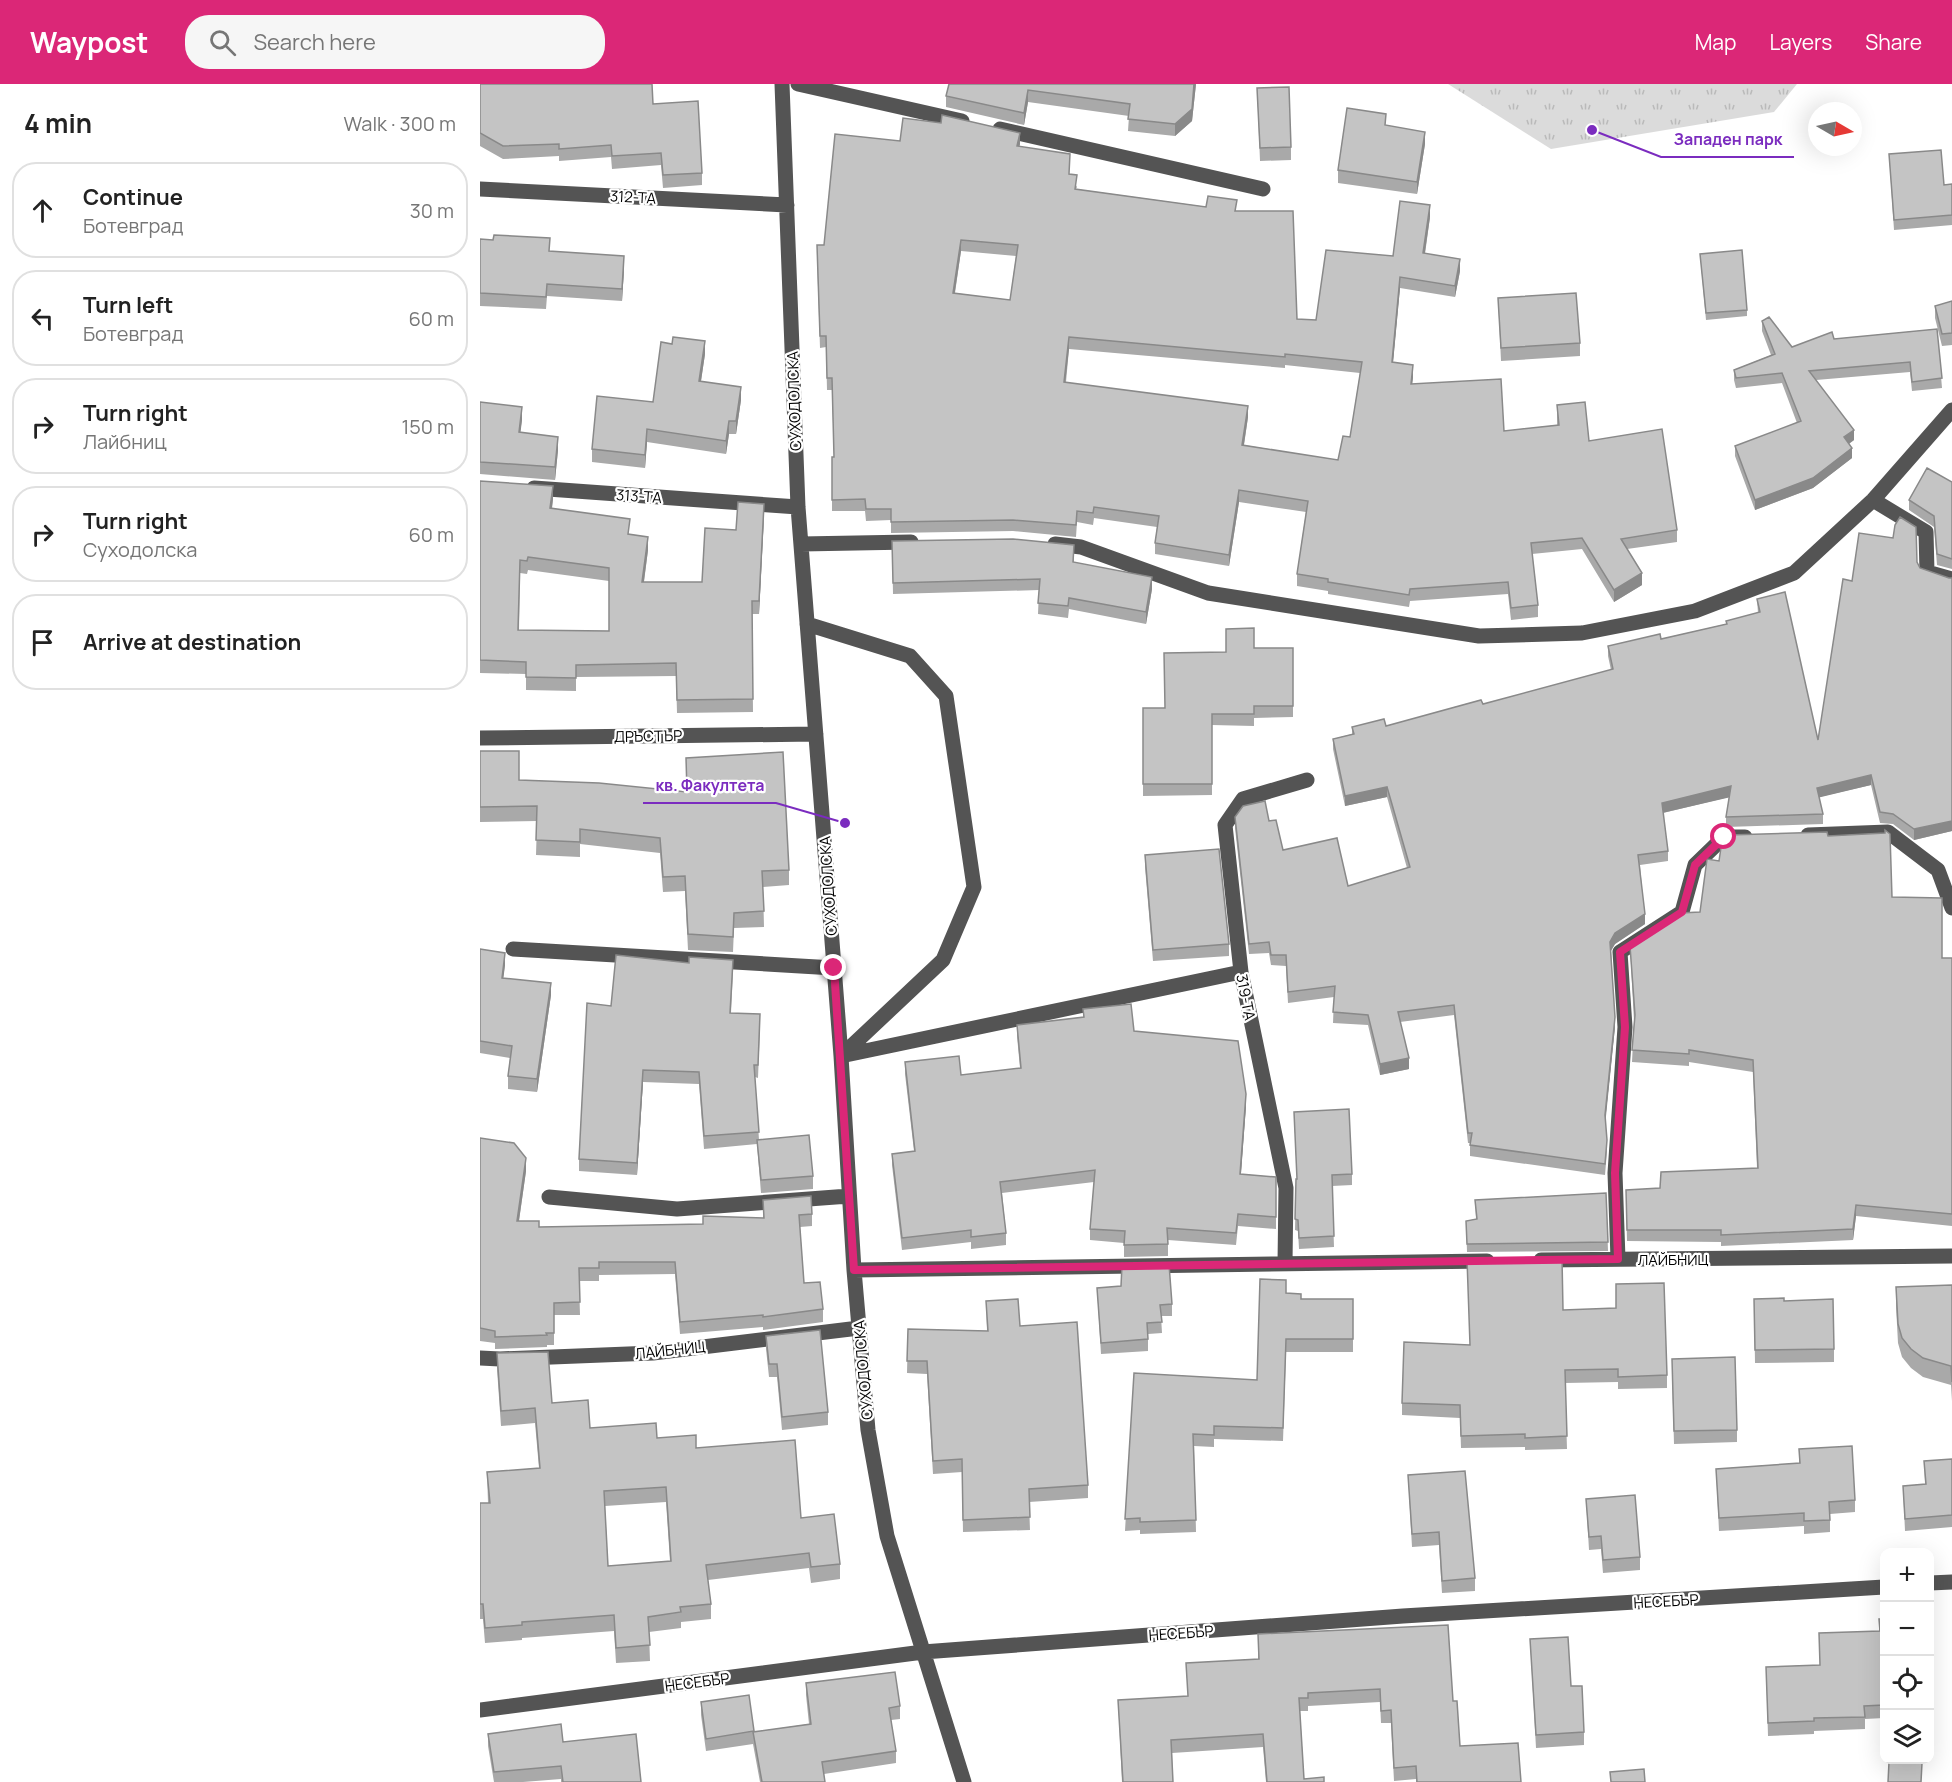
<!DOCTYPE html>
<meta charset="utf-8">
<style>
:root{--surface:#fff;--page:#f6f6f6;--text:#222;--muted:#767676;--line:#e0e0e0;--accent:#db2777}
body{margin:0;font-family:Manrope,sans-serif;background:var(--page);color:var(--text)}
.controls{position:absolute;right:18px;bottom:18px;display:grid;overflow:hidden;border-radius:12px;box-shadow:0 6px 24px #0002}
.controls button{width:54px;height:54px;display:grid;place-items:center;padding:0;border:0;border-bottom:2px solid var(--line);background:var(--surface);color:var(--text);font:30px sans-serif}
.compass{position:absolute;left:1328px;top:18px;width:54px;height:54px;border-radius:50%;background:var(--surface);box-shadow:0 6px 24px #0002;rotate:99deg}
.stop{position:absolute;width:18px;height:18px;margin:-14px;border:4px solid #db2777;border-radius:50%;background:#fff}
.stop.end{background:#db2777;border-color:#fff;box-shadow:0 2px 6px #0008}
.list{margin:0;padding:0;list-style:none}
h2{display:flex;justify-content:space-between;align-items:center;height:78px;margin:0;padding:0 24px;font-size:26px}
h2 small{font-size:20px;font-weight:400;color:var(--muted)}
.list li{display:grid;grid-template-columns:39px 1fr auto;gap:18px;align-items:center;box-sizing:border-box;height:96px;margin:0 12px 12px;padding:0 12px;border:2px solid var(--line);border-radius:24px}
.list b{display:block;font-size:22px;white-space:nowrap}
.list p{margin:0;font-size:20px;white-space:nowrap;color:var(--muted)}
.list em{font-size:20px;font-style:normal;color:var(--muted)}
.icon{flex:none;width:33px;height:33px;fill:none;stroke:currentColor;stroke-width:2;stroke-linecap:round;stroke-linejoin:round}
.map{position:relative;flex:none;width:1472px;height:1698px;overflow:hidden}
header{display:flex;align-items:center;gap:36px;box-sizing:border-box;height:84px;padding:0 30px;background:var(--accent);color:#fff}
header strong{font-size:28px}
nav{display:flex;gap:33px;margin-inline-start:auto;font-size:21px}
.search{width:420px;height:54px;background:var(--page);display:flex;align-items:center;gap:15px;box-sizing:border-box;padding:0 21px;border-radius:24px;color:var(--muted);font-size:22px}
main{display:flex}
aside{flex:1;background:var(--surface)}
.map>svg:first-child{display:block}
.park{fill:url(#park-tufts)}
.lines{fill:none;stroke-linecap:round;stroke-linejoin:round}
.minor{stroke:#545454;stroke-width:15}
.wall{fill:#a9a9a9;fill-rule:evenodd}
.shaded-wall{fill:#898989}
.building{fill:#c4c4c4;stroke:#898989;stroke-width:1.5;fill-rule:evenodd}
.route{stroke:#db2777;stroke-width:8}
.labels{text-anchor:middle;dominant-baseline:central;stroke-width:4.5;stroke-linejoin:round;paint-order:stroke}
.street-label{font-size:15px;fill:#000;stroke:#fff}
.leader{fill:none;stroke:#7b2cbf;stroke-width:2}
.callout-dot{fill:#7b2cbf;stroke:#fff;stroke-width:2}
.callout-label{font-size:16px;text-anchor:middle;font-weight:bold;fill:#7b2cbf;stroke:#fff;stroke-width:4.5;stroke-linejoin:round;paint-order:stroke}
</style>
<header>
<strong>Waypost</strong>
<div class="search"><svg class="icon" aria-label="search" viewBox="0 0 24 24"><circle cx="10" cy="10" r="6"/><path d="M15 15l6 6"/></svg>Search here</div>
<nav><a>Map</a><a>Layers</a><a>Share</a></nav>
</header>
<main>
<aside>
<h2>4 min<small>Walk · 300 m</small></h2>
<ul class="list">
<li><svg class="icon" aria-label="ahead" viewBox="0 0 24 24"><path d="M12 20V5M6 11l6-6 6 6"/></svg><div><b>Continue</b><p>Ботевград</p></div><em>30 m</em></li>
<li><svg class="icon" aria-label="left" viewBox="0 0 24 24"><path d="M17 20v-9H6M10 6l-5 5 5 5"/></svg><div><b>Turn left</b><p>Ботевград</p></div><em>60 m</em></li>
<li><svg class="icon" aria-label="right" viewBox="0 0 24 24"><path d="M7 20v-9h11M14 6l5 5-5 5"/></svg><div><b>Turn right</b><p>Лайбниц</p></div><em>150 m</em></li>
<li><svg class="icon" aria-label="right" viewBox="0 0 24 24"><path d="M7 20v-9h11M14 6l5 5-5 5"/></svg><div><b>Turn right</b><p>Суходолска</p></div><em>60 m</em></li>
<li><svg class="icon" aria-label="arrive" viewBox="0 0 24 24"><path d="M6 21V4h12l-3 4 3 4H6"/></svg><div><b>Arrive at destination</b></div></li>
</ul>
</aside>
<div class="map">
<svg width="1472" height="1698" viewBox="0 0 1472 1698">
<defs>
<pattern id="park-tufts" width="24" height="20" patternUnits="userSpaceOnUse" patternTransform="scale(1.5)"><rect width="24" height="20" fill="#dbdbdb"/><path d="M3 7l-1-3M5 7V3M7 7l1-3M15 17l-1-3M17 17v-4M19 17l1-3" fill="none" stroke="#bababa"/></pattern>
</defs>
<rect width="100%" height="100%" fill="#fff"/>
<path class="park" d="M968,0H1317L1294,28L1071,65Z"/>
<g class="lines">
<path class="minor" d="M302,0L318,423L361,972L374,1186L388,1346L407,1452L484,1698
M318,0L482,37
M520,45L783,105
M0,105L307,121
M54,404L318,423
M1393,416L1446,448L1447,488L1472,495
M321,460L431,458
M575,460L601,463L728,509L999,552L1102,549L1215,527L1314,489L1393,416L1472,326
M327,540L430,572L466,612L494,803L463,876L361,972
M0,654L336,650
M1328,751L1408,748L1458,786L1472,824
M33,865L354,884
M361,972L761,888
M69,1113L197,1125L369,1112
M1138,1175L1135,1089L1145,943L1140,868L1202,828L1215,781L1244,753H1265
M1061,1176L1472,1172
M805,1179L806,1104L761,888L745,741L763,715L827,696
M374,1186L1007,1177
M0,1274L20,1275L173,1269L379,1244
M1450,1499L1472,1498
M0,1626L443,1568L923,1532L1404,1503"/>
</g>
<path class="wall" d="M0,0L173,20L222,89V101L183,104L181,81L132,85L131,73L79,77V72L23,75L0,62Z
M469,0H716L712,37L695,52L648,47L649,32L548,18L544,41L466,23V12Z
M777,4L811,63V76L780,77Z
M420,57L540,60L539,62L589,90L597,103L596,105L757,127L817,235L836,236L913,172L950,133L945,170L980,187L975,213L920,204L913,278L933,293L932,300L1024,347L1077,341V321L1109,357L1197,446V458L1147,465L1162,501L1134,518L1102,465L1052,470L1058,521V533L1031,536L1028,510L930,517L929,523L848,510V507L817,502V490L826,428L759,418L749,482L675,470V459L677,443L614,434L613,441L597,438L596,453L533,447L411,449V436L386,437L385,427H352V373H354L352,306H347L346,263L340,264L337,173L344,161ZM481,167L536,172L530,216L475,209ZM589,265L805,284V281L880,289L870,353L858,376L764,361L768,333L586,298Z
M945,60L937,110L858,99V86Z
M1409,70L1464,101L1472,100V141L1414,146Z
M0,155L70,167L144,185L142,217L67,212L66,225L0,222Z
M1220,170L1267,226V232L1226,236Z
M1018,214L1100,259V272L1021,277Z
M1472,217V261L1462,262L1455,234V222Z
M1282,237L1312,263L1354,255L1457,245L1462,304L1432,307L1430,288L1336,296L1374,356L1369,360L1372,374L1333,404L1275,426L1255,372V362L1317,339L1302,299L1256,304L1254,296V286L1291,271L1282,247Z
M225,270L221,297L261,316L256,350H249L246,370L167,358L165,384L112,378V365L173,318Z
M0,318L42,336L40,348L78,366L75,396L0,390Z
M0,397L73,415L72,425L150,450L168,466L164,498H222L256,446L284,432L279,530H272L273,628L197,629L196,592L96,593V607L46,606V590L0,589ZM48,486L129,497V547L39,546L40,489L47,490Z
M1472,398V485L1457,481L1454,443L1429,426V416Z
M412,457L594,472V478L672,505L666,540L589,525L588,534L558,530L559,506L413,510Z
M1437,478L1440,484L1469,494H1472V747L1434,756L1413,740L1400,739L1391,701L1339,713L1343,730V740L1246,743V733L1249,713L1183,729L1188,767V777L1160,781L1165,840L1135,860L1131,867L1135,943L1125,1037L1127,1067L1125,1091L990,1072V1059H988L974,931L920,938L929,985L900,991L888,941L853,939L854,913L808,919L806,882L791,881L789,869L769,870L755,744V733L789,737L803,766L868,802L927,784L907,713L865,722L853,665V655L872,650V643L906,642L1003,620L1131,586L1128,572V562L1181,555L1246,540V537L1278,529L1277,515L1338,656L1372,497Z
M774,564H813V633L774,634V642L732,641V711L663,712V624H684L746,568Z
M0,667L39,696L207,708L206,674L309,786V801L283,803L284,843L254,844L253,868L208,866L205,807L183,808L180,769L100,760V773L56,771L57,737L0,738Z
M1348,752L1412,813L1462,874H1472V1142L1376,1132L1373,1156L1241,1162V1158L1147,1157L1146,1117L1180,1104L1277,1084L1273,988L1209,978V982L1152,978L1154,937L1150,862L1220,828L1239,777Z
M665,771L749,860V872L673,877L665,783Z
M0,865L25,881L23,894L71,911L57,1008L28,1005V992L30,974L0,969Z
M253,888L251,929L280,943L278,994L275,993L279,1056L333,1092V1105L281,1109L277,1060L224,1065L219,1000L163,998L157,1091L99,1087V1075L131,922Z
M603,925L654,947L766,1022L761,1090L796,1093V1145L758,1142L756,1161L688,1156V1172L644,1173V1159L610,1156V1145L614,1098L522,1109L526,1149V1161L491,1165V1158L422,1166L412,1081V1070L434,1067L425,990V978L481,991L540,984L537,952V941L603,933Z
M814,1028L872,1090V1101L852,1102L854,1163L819,1165L818,1147L815,1146L816,1095H817Z
M0,1054L46,1087L39,1137L59,1143L223,1140L283,1134V1116L332,1130V1142L320,1143L324,1199L343,1225V1238L283,1246V1243L200,1250L195,1190L119,1191V1197H99L100,1231H74V1261H67V1263L15,1265V1259L0,1257Z
M1126,1109L1128,1167L987,1168L986,1137L996,1135L995,1116Z
M1472,1201V1317L1471,1301L1443,1293L1431,1284L1422,1273L1418,1259L1416,1222V1203Z
M641,1202L692,1220V1232H681L682,1249L668,1250V1267L621,1270L617,1204Z
M806,1209L821,1215H873V1268H806L803,1357L734,1355V1363L714,1362L716,1448L660,1450V1446L645,1447L654,1289L777,1296Z
M1274,1215L1304,1217L1354,1265V1278L1275,1279Z
M506,1217L540,1242L608,1401V1414L549,1418L550,1446L483,1448L482,1388L453,1390L447,1290L427,1289L428,1245L507,1247Z
M1083,1226L1187,1291V1304L1138,1305V1298L1085,1299L1087,1365L1045,1366V1363L981,1364L980,1334L922,1331V1319L990,1261Z
M286,1252L348,1328V1341L302,1346L297,1293H289L286,1265Z
M17,1269L72,1319L110,1344L177,1354L216,1364L321,1434L360,1480V1495L331,1499L329,1484L228,1496L231,1520V1535L201,1538V1544L169,1548L170,1577L136,1579L134,1547L42,1554V1556L5,1559L3,1535H0V1419H8L7,1388L59,1384L55,1339L21,1342L17,1285ZM186,1418L190,1477L128,1482L125,1422Z
M1192,1288L1257,1346V1358L1194,1360Z
M1319,1365L1375,1416V1428L1350,1430V1448L1324,1450V1442L1239,1447L1236,1385L1319,1379Z
M1472,1375V1443L1425,1447L1423,1402L1445,1400L1444,1377Z
M928,1391L995,1494V1507L962,1509L959,1461L932,1463Z
M1106,1415L1160,1473V1486L1123,1489L1121,1465L1109,1466Z
M1399,1535H1404V1634L1385,1635V1645L1334,1647V1650L1288,1652L1286,1583L1339,1581L1399,1547Z
M1449,1541L1453,1619V1632H1449Z
M778,1550L973,1617L980,1662L1041,1698H936V1695L914,1697L911,1639H901L900,1618L828,1622V1627H820L824,1695L844,1698H786L783,1663L692,1669L693,1698H642L638,1616L708,1612L706,1579L778,1575Z
M1050,1555L1091,1602L1104,1648V1661L1056,1664Z
M326,1599L420,1622V1635L411,1636L416,1667V1679L344,1690L345,1698H280L273,1660L226,1667L221,1631V1618L274,1648L329,1640L326,1611Z
M8,1650L83,1658L161,1698H81V1695L43,1698H14L8,1662Z"/>
<path class="shaded-wall" d="M714,0H716L712,37L695,52V40Z
M548,6V18L544,41V29Z
M945,48V60L937,110V98Z
M540,49V60L537,73V62Z
M950,121V133L943,181V169Z
M481,156V167L473,220V209Z
M144,172V185L142,217V205Z
M980,175V187L975,213V202Z
M920,193V204L912,290V278Z
M589,253V265L584,309V298Z
M225,257V270L219,310V297Z
M933,281V293L931,312V300Z
M261,303V316L256,350V337Z
M768,322V333L762,373V361Z
M42,323V336L39,361V348Z
M249,337V350L246,370V357Z
M167,345V358L165,384V371Z
M1374,346V356L1364,363V353Z
M78,353V366L75,396V383Z
M1372,364V374L1333,404L1275,426V416Z
M73,402V415L70,437V424Z
M759,406V418L749,482V471Z
M284,420V432L279,530V517Z
M168,453V466L162,511V498Z
M1162,489V501L1134,518V506Z
M672,493V505L666,540V528Z
M1391,691V701L1337,714V704Z
M1251,702V713L1182,729V719Z
M907,703V713L865,722V712Z
M1472,737V747L1434,756V745Z
M1165,830V840L1135,860L1130,868V858L1135,849Z
M25,869V881L22,906V894Z
M71,899V911L57,1008V995Z
M1135,933V943L1125,1042V1031Z
M929,974V985L900,991V980Z
M163,986V998L157,1091V1079Z
M766,1010V1022L760,1102V1090Z
M46,1074V1087L37,1150V1137Z
M1376,1121V1132L1373,1156V1145Z"/>
<path class="building" d="M0,0H172L173,20L218,17L222,89L183,91L181,69L132,72L131,61L79,65V60L23,62L0,49Z
M469,0H714L712,25L695,40L648,35L650,20L548,6L544,29L466,12Z
M809,3L811,63L780,64L777,4Z
M867,24L906,30L905,41L945,48L937,98L858,86Z
M462,31L540,49L537,62L590,70L589,90L597,91L595,105L726,123L728,112L757,116L755,127H813L817,235L836,236L846,166L913,172L920,117L950,121L943,169L980,175L975,202L920,193L912,278L933,281L931,300L1021,295L1024,347L1079,341L1077,321L1105,318L1109,357L1182,345L1197,446L1141,455L1162,489L1134,506L1102,454L1051,459L1058,521L1031,524L1028,498L930,505L929,511L848,498V495L817,490L828,417L759,406L749,471L675,459L679,432L614,423L613,429L597,427L596,441L533,436L411,438V425H386L385,415L352,416V373H354L352,294H347L346,252H340L337,161H344L355,50L420,57L423,34L461,39ZM481,156L538,161L530,216L473,209ZM589,253L805,273V270L882,278L870,353L863,352L858,376L762,361L768,322L584,298Z
M1461,66L1464,101L1472,100V131L1414,136L1409,70Z
M14,151L70,154L69,167L144,172L142,205L67,200L66,213L0,209V155L13,156Z
M1262,166L1267,226L1226,229L1220,170Z
M1096,209L1100,259L1021,264L1018,214Z
M1472,217V249L1462,250L1455,222Z
M1289,233L1312,263L1352,248L1354,255L1457,245L1462,294L1432,298L1430,278L1329,287L1374,346L1364,353L1372,364L1333,394L1275,416L1255,362L1321,337L1302,289L1256,294L1254,286L1295,270L1282,237Z
M193,253L225,257L219,297L261,303L256,337H249L246,357L167,345L165,371L112,365L117,312L173,318L181,258L192,260Z
M0,318L42,323L39,348L78,353L75,383L0,378Z
M1447,384L1472,398V475L1457,470L1454,432L1429,416Z
M0,397L73,402L70,424L150,435L148,450L168,453L162,498H222L225,444L256,446L258,418L284,420L279,517H272L273,615L197,616L196,579L96,581V594L46,593V578L0,576ZM48,473L129,484V547L38,546L40,476L47,477Z
M1420,433L1436,443L1437,478L1440,484L1469,494H1472V737L1434,745L1413,730L1400,728L1391,691L1337,704L1343,730L1246,733L1251,702L1182,719L1188,767L1158,771L1165,830L1135,849L1130,858L1135,933L1125,1031L1127,1056L1125,1080L990,1061L992,1049H988L974,921L918,928L929,974L900,980L888,931L853,928L855,902L808,908L806,871H791L789,858L769,860L755,733L763,722L785,717L789,737L796,736L803,766L857,754L868,802L930,783L907,703L865,712L853,655L874,650L872,643L904,635L906,642L1001,616L1003,620L1133,585L1128,562L1180,550L1181,555L1247,540L1246,537L1280,528L1277,515L1305,508L1338,656L1363,495L1372,497L1379,449L1413,454L1415,441Z
M533,455L594,461L593,478L672,493L666,528L589,514L588,522L558,519L560,495L413,499L412,457Z
M774,544V564H813V622H774V630H732V700H663V624H685L684,569L746,568V545Z
M0,667H39V696L119,699L207,708L206,674L303,668L309,786L282,787L284,827L254,829L253,853L208,850L205,792L183,793L180,754L100,745V758L56,756L57,722L0,723Z
M1405,746L1410,750L1412,813L1462,814V874H1472V1130L1376,1121L1373,1145L1241,1151V1146H1147L1146,1106L1180,1104L1181,1088L1278,1084L1273,976L1209,966V970L1152,966L1155,931L1150,862L1200,829L1220,828L1227,775L1239,777L1242,757L1248,751L1347,748L1348,752L1405,749Z
M739,765L749,860L673,866L665,771Z
M0,865L25,869L22,894L71,899L57,995L28,992L32,962L0,957Z
M136,871L209,879V873L253,876L250,929L280,930L278,981H274L279,1048L224,1052L219,988L163,986L157,1079L99,1075L107,919L131,922Z
M651,920L654,947L758,957L766,1010L760,1090L796,1093V1133L758,1130L756,1149L687,1144L688,1160L644,1161L645,1147L610,1145L615,1086L520,1098L526,1149L491,1153V1146L422,1154L412,1070L435,1067L425,978L479,972L481,991L541,984L537,941L604,933L603,925Z
M869,1025L872,1090L852,1091L854,1152L819,1154L818,1136L815,1135L816,1095H817L814,1028Z
M329,1051L333,1092L281,1096L277,1056Z
M0,1054L34,1059L46,1074L37,1137H59V1143L223,1140V1132L284,1134L283,1116L331,1112L332,1130L319,1131L324,1199L340,1198L343,1225L283,1233V1231L200,1238L195,1178H119V1184H99L100,1218L74,1219V1249H66L67,1251L15,1253V1247L0,1244Z
M1126,1109L1128,1158L987,1160L986,1137L997,1135L995,1116Z
M1082,1174L1083,1226L1136,1224V1200L1184,1199L1187,1291L1138,1293V1285L1085,1286L1087,1352L1045,1354V1350L981,1352L980,1321L922,1319L924,1258L990,1261L987,1175Z
M689,1180L692,1220L680,1221L682,1238L667,1239L668,1255L621,1259L617,1204L641,1202L642,1181Z
M780,1195L806,1196V1209L821,1210V1215H873V1255H806L803,1344L734,1342V1351L713,1350L716,1436L660,1438V1434L645,1435L654,1289L777,1296Z
M1472,1201V1298L1471,1282L1443,1274L1431,1265L1422,1254L1418,1240L1416,1203Z
M1304,1214V1217L1353,1215L1354,1265L1275,1266L1274,1215Z
M538,1215L540,1242L597,1238L608,1401L549,1405L550,1433L483,1436L482,1375L453,1377L447,1277H427L428,1245L508,1247L506,1217Z
M340,1246L348,1328L302,1333L297,1280H289L286,1252Z
M68,1268L72,1319L108,1316L110,1344L176,1339L177,1354L216,1351V1364L315,1356L321,1434L354,1430L360,1480L331,1483L329,1469L226,1481L231,1520L200,1523L201,1528L168,1533L170,1561L136,1564L134,1531L42,1538V1541L5,1544L3,1520H0V1419H10L7,1388L60,1384L55,1324L21,1327L17,1269ZM186,1403L191,1477L128,1482L124,1407Z
M1255,1273L1257,1346L1194,1347L1192,1275Z
M1372,1362L1375,1416L1349,1418L1350,1436L1324,1437V1429L1239,1434L1236,1385L1320,1379L1319,1365Z
M1472,1375V1431L1425,1435L1423,1402L1446,1400L1444,1377Z
M985,1387L995,1494L962,1497L959,1448L932,1450L928,1391Z
M1155,1411L1160,1473L1123,1476L1121,1452L1109,1453L1106,1415Z
M1399,1535H1404V1621L1384,1622L1385,1633L1334,1634V1637L1288,1639L1286,1583L1340,1581L1339,1549L1400,1547Z
M968,1541L973,1617H977L980,1662L1038,1659L1041,1698H937L936,1682L914,1684L911,1626L901,1627L900,1605L828,1609V1614H819L824,1695L844,1693V1698H787L783,1650L691,1656L693,1698H643L638,1616L708,1612L706,1579L779,1575L778,1550Z
M1449,1541L1453,1619H1449Z
M1088,1553L1091,1602H1102L1104,1648L1056,1651L1050,1555Z
M415,1588L420,1622L409,1624L416,1667L342,1678L345,1698H282L273,1648L331,1640L326,1599Z
M269,1611L274,1647L226,1655L221,1618Z
M81,1640L83,1658L156,1650L161,1698H83L81,1682L14,1688L8,1650Z
M1409,1678L1442,1679L1441,1698H1408Z
M1164,1685L1165,1698H1131L1130,1688Z"/>
<g class="lines">
<path class="route" d="M354,884L374,1186L1138,1175L1135,1089L1145,943L1140,868L1202,828L1215,781L1244,753"/>
</g>
<g class="labels">
<g class="street-label">
<text transform="translate(153 113) rotate(3)">312-ТА</text>
<text transform="translate(314 317) rotate(-92)">СУХОДОЛСКА</text>
<text transform="translate(159 412) rotate(4)">313-ТА</text>
<text transform="translate(168 652) rotate(-1)">ДРЪСТЪР</text>
<text transform="translate(348 802) rotate(-94)">СУХОДОЛСКА</text>
<text transform="translate(766 913) rotate(79)">319-ТА</text>
<text x="1193" y="1175">ЛАЙБНИЦ</text>
<text transform="translate(190 1266) rotate(-6)">ЛАЙБНИЦ</text>
<text transform="translate(383 1286) rotate(-95)">СУХОДОЛСКА</text>
<text transform="translate(1186 1517) rotate(-3)">НЕСЕБЪР</text>
<text transform="translate(701 1549) rotate(-4)">НЕСЕБЪР</text>
<text transform="translate(217 1598) rotate(-7)">НЕСЕБЪР</text>
</g>
</g>
<path class="leader" d="M1112 46L1181 73H1314M365 739L296 719H163"/>
<g class="callout-dot">
<circle cx="1112" cy="46" r="6"/>
<circle cx="365" cy="739" r="6"/>
</g>
<g class="callout-label">
<text x="1248" y="61">Западен парк</text>
<text x="230" y="707">кв. Факултета</text>
</g>
</svg>
<div class="controls">
<button>+</button>
<button>−</button>
<button><svg class="icon" aria-label="locate" viewBox="0 0 24 24"><circle cx="12" cy="12" r="6"/><path d="M12 2v4M12 18v4M2 12h4M18 12h4"/></svg></button>
<button><svg class="icon" aria-label="layers" viewBox="0 0 24 24"><path d="M12 4l9 5-9 5-9-5zM3 14l9 5 9-5"/></svg></button>
</div>
<svg class="compass" viewBox="-18 -18 36 36"><path d="M0-13l5 13h-10z" fill="#e53935"/><path d="M0 13l5-13h-10z" fill="#767676"/></svg>
<div class="stop" style="left:1244px;top:753px"></div>
<div class="stop end" style="left:354px;top:884px"></div>
</div>
</main>
